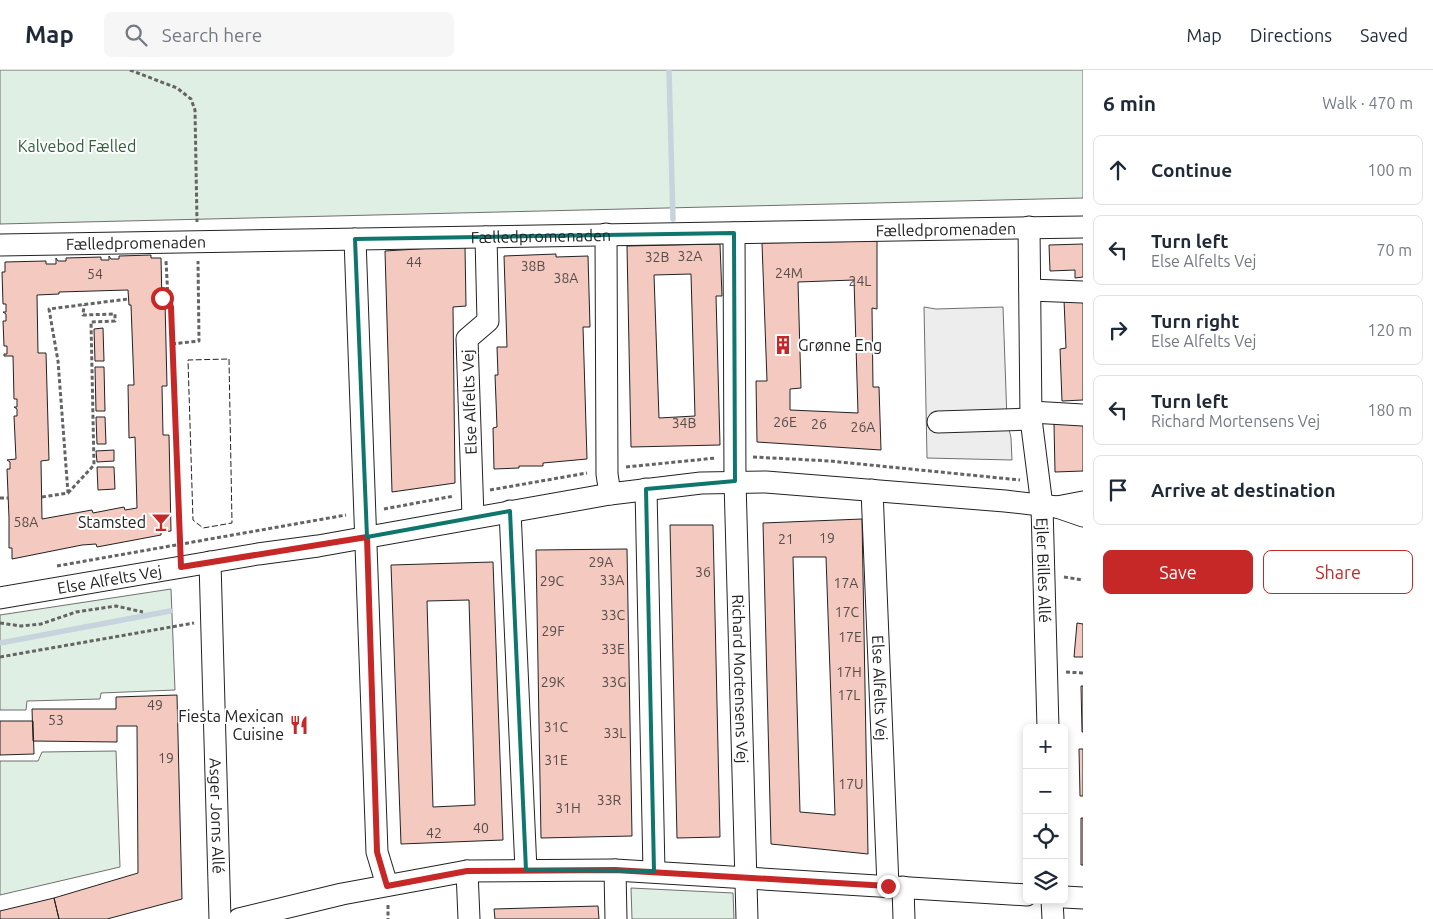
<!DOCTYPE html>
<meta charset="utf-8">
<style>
:root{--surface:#fff;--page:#f6f6f7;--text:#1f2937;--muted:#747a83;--line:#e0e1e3;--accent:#c62828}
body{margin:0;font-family:Ubuntu,sans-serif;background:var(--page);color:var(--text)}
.controls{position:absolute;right:15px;bottom:15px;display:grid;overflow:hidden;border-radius:8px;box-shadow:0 2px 8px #0003}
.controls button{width:45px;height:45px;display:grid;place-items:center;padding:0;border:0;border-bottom:1px solid var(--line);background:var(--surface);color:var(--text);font:25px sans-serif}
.stop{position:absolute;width:15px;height:15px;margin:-11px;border:4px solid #c62828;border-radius:50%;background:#fff}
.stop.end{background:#c62828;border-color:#fff;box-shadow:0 1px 5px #0008}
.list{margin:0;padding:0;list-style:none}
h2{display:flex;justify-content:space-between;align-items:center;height:65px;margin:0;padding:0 20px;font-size:21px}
h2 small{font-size:16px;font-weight:400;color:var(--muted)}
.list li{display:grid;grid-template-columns:32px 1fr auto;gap:15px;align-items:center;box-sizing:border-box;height:70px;margin:0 10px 10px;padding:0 10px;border:1px solid var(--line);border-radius:8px}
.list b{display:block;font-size:19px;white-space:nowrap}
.list p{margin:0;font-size:16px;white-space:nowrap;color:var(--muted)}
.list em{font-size:16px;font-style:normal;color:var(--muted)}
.actions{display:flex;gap:10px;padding:15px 20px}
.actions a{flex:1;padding:11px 0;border:1px solid var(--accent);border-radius:8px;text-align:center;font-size:18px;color:var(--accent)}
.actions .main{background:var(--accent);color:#fff}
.icon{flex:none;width:28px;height:28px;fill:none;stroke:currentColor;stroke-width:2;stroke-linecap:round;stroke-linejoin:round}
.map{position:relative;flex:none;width:1083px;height:849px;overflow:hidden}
header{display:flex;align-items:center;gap:30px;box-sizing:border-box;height:70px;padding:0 25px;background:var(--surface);border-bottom:1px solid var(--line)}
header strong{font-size:24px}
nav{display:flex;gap:28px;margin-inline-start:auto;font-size:18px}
.search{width:350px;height:45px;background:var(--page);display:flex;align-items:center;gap:12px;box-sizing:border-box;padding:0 18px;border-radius:8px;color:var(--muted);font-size:19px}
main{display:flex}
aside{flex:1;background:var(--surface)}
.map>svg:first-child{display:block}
.green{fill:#e0efe3;stroke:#6f6f6f}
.parking{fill:#ededed;stroke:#6f6f6f}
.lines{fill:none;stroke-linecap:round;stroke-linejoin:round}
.stream{stroke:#c7d3dd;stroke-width:5.5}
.building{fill:#f3c9c0;stroke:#222;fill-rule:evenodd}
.minor-casing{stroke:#222;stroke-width:23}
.path{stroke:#646464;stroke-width:3;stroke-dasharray:4 2.5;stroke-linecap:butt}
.minor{stroke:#fff;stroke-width:21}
.fence{stroke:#222;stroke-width:1;stroke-dasharray:6 2.5;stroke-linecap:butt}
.route{stroke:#c62828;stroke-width:6}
.marked{fill:none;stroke:#0f766e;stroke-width:4;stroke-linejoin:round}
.labels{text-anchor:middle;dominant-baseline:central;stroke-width:4;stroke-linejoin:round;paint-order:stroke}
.number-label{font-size:14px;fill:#564c4a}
.park-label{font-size:16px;fill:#2f5e38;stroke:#fff}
.street-label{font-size:16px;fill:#222;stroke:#fff}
.poi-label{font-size:16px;fill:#222;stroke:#fff;text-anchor:end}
</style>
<header>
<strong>Map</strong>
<div class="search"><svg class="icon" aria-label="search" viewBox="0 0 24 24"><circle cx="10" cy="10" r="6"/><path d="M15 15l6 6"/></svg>Search here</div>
<nav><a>Map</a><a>Directions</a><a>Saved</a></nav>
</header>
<main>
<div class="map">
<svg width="1083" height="849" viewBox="0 0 1083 849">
<rect width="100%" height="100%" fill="#fff"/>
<path class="green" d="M0,0H1083V128L0,154Z
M171,519L175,620L101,623L100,629L27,631L26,640H0V545Z
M116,681L120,797L0,825V691H38L42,682Z
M631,818L733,823L734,849H632Z"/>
<path class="parking" d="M924,237L936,239L1003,237L1007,350L1011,368L1012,390L927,388Z"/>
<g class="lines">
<path class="stream" d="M669,0L673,149
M0,573L170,541"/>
</g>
<path class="building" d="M877,171V239L872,238L873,317H879L881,380L757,372L756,311H767L762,173ZM854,210L858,343L790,340V319L801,318L798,212Z
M720,174L722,226H716L720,375L631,377L627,176ZM691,204L695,346L659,348L654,205Z
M1083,174V207L1075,208V200L1050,201L1049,175Z
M465,176L466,236L453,237L455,413L392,422L385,181Z
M556,184V187L588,186L590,257H583L587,389L543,393V396H519V398L494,399L493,358L497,357L495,305H498L497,277H507L504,186Z
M151,185V188H161L162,233L165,232L167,316H162L163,365H169L171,461L161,462V465L97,477L96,474L82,475L12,489V478H9V448L7,399H10V392L7,390L16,389L14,346H17V339L14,337H17V329H14L13,286H4V284H7V276H4L3,251H6V244L3,242H6V234H3L2,202H5V192L46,191V194H56V188L58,191H66V188L101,187V190H109V186L111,189H119V186ZM128,220L129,235H131L134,315H128L129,368L135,367L137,438L125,440L124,437L93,443L92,440L42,449L41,391L49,390L46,283H38L37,225L59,224V222Z
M1083,229V330L1062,331L1060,279L1066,278L1064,230Z
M103,258L104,291H95L94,259Z
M95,297H104L105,341H96Z
M96,347H105L106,374H97Z
M1083,353V401L1055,402L1054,354Z
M114,380V391L97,392L96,381Z
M97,397H114L115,419L98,420Z
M862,449L868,784L771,774L763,453ZM793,487H826L835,745L800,742Z
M670,455H713L720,767L677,768Z
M627,479L632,766L541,768L536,480Z
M493,492L503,770L401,774L391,495ZM469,530L475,735L433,737L427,531Z
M1077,553L1083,554V587H1074Z
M1081,616H1083V662H1082Z
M177,625L182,829L107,849H59L54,828L138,803L137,656H117V672L33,671L32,639H116V627Z
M0,651H33L34,684L0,685Z
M1079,679H1083V726H1080Z
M1081,748H1083V795H1081Z
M54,828L59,849H0V841Z
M598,836L599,849H495L494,839Z"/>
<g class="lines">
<g class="minor-casing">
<g id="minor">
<path id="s1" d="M1029,157L1031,349L1042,436L1048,658"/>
<path id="s2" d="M734,163L735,411L747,849"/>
<path d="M606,164L607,404L610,424"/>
<path d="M355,169L377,782L387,815"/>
<path id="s3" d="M0,175L1083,157"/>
<path d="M1030,220L1083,222"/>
<path d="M1031,342L1083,345"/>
<path d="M938,352L1031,349"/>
<path d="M646,419L654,801"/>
<path id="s4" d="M872,420L888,816"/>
<path d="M1083,432L1057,437L1083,446"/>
<path d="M510,441L526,800"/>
<path d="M473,447L467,269L488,251L486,167"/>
<path id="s5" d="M210,492L220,849"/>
<path id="s6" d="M0,528L258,484L318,476L610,424L701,413L766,412L1005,431L1057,437"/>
<path d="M615,800L616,849"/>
<path d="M467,801L469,849"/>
<path d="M903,817L904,849"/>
<path d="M1064,827L1083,828"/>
<path d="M1052,830L1053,849"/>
<path d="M239,849L342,824L467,801L615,800L1027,825"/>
</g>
</g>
<path class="path" d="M130,0L177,18L191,29L195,40L197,152
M162,228H168L166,191
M168,228L171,237L180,476
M172,274L199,271L198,191
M753,387L830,391L1020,410
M626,397L716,388
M490,420L587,403
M68,423L94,395L91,252L115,251V244L83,245L84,235
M42,427L68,423L58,291L49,239L128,229
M0,428H8
M384,439L454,426
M57,496L346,445
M1064,507L1083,510
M0,553L21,556L41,554L76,542L116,536L143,542
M0,587L194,553
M1066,602L1083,603
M388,835V849"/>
<use href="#minor" class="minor"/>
<path class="fence" d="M229,289L232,453L203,458L193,450L188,290Z"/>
</g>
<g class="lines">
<path class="route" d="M162,228H168L171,237L181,497L367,467L377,782L387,816L467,801L615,800L888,816"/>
</g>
<path class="marked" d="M734,163L735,411L646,419L654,801L526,800L510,441L367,467L355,169Z"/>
<defs>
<g id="building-bare" transform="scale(1.5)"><path d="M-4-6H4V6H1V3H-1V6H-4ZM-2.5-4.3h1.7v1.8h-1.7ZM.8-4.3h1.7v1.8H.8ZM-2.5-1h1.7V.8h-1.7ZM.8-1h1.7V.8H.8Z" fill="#c62828" stroke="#fff" stroke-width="2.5" paint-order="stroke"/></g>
<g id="bar-bare" transform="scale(1.5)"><path d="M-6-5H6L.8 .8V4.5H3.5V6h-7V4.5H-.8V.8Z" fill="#c62828" stroke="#fff" stroke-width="2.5" paint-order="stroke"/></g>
<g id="restaurant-bare" transform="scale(1.5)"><path d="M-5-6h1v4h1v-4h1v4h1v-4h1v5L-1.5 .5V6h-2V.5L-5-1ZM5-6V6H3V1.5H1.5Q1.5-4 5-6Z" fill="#c62828" stroke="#fff" stroke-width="2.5" paint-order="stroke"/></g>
</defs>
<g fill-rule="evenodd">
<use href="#building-bare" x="783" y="275"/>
<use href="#bar-bare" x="161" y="452"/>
<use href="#restaurant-bare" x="299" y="655"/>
</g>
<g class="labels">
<g class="number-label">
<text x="690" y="186">32A</text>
<text x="657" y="187">32B</text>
<text x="414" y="192">44</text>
<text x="533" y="196">38B</text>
<text x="789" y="203">24M</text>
<text x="95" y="204">54</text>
<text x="566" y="208">38A</text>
<text x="860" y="211">24L</text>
<text x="785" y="352">26E</text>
<text x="684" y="353">34B</text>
<text x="819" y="354">26</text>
<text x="863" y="357">26A</text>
<text x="26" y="452">58A</text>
<text x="827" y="468">19</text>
<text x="786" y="469">21</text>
<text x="601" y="492">29A</text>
<text x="703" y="502">36</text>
<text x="612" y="510">33A</text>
<text x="552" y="511">29C</text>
<text x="846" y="513">17A</text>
<text x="847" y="542">17C</text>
<text x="613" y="545">33C</text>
<text x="553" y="561">29F</text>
<text x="850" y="567">17E</text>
<text x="613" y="579">33E</text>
<text x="849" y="602">17H</text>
<text x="553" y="612">29K</text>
<text x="614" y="612">33G</text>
<text x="849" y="625">17L</text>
<text x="155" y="635">49</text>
<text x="56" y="650">53</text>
<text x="556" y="657">31C</text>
<text x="615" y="663">33L</text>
<text x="166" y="688">19</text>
<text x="556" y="690">31E</text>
<text x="851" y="714">17U</text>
<text x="609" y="730">33R</text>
<text x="568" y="738">31H</text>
<text x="481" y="758">40</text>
<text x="434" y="763">42</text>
</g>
<g class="park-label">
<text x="77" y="76">Kalvebod Fælled</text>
</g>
<g class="street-label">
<text stroke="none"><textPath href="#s3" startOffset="946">Fælledpromenaden</textPath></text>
<text stroke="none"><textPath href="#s3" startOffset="541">Fælledpromenaden</textPath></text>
<text stroke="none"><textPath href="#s3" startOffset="136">Fælledpromenaden</textPath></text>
<text transform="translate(469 332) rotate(-92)">Else Alfelts Vej</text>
<text stroke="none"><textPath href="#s1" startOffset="344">Ejler Billes Allé</textPath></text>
<text stroke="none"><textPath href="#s6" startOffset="111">Else Alfelts Vej</textPath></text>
<text stroke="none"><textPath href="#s2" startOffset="446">Richard Mortensens Vej</textPath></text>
<text stroke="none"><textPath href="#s4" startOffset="198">Else Alfelts Vej</textPath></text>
<text stroke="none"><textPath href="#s5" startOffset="254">Asger Jorns Allé</textPath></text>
</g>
<g class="poi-label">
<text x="798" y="275" text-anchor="start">Grønne Eng</text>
<text x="146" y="452">Stamsted</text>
<text x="284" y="646">Fiesta Mexican<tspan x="284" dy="18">Cuisine</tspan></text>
</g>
</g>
</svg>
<div class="controls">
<button>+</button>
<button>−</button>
<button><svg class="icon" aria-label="locate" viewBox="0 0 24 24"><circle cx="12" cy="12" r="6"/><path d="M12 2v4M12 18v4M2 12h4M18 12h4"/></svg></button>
<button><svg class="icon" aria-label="layers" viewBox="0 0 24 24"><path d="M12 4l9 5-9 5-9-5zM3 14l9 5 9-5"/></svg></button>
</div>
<div class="stop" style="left:162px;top:228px"></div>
<div class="stop end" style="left:888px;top:816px"></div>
</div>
<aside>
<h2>6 min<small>Walk · 470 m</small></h2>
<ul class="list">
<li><svg class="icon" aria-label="ahead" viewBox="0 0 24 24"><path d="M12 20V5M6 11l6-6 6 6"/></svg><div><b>Continue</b></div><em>100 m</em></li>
<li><svg class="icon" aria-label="left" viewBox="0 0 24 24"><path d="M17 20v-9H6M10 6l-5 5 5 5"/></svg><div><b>Turn left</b><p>Else Alfelts Vej</p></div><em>70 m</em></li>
<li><svg class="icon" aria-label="right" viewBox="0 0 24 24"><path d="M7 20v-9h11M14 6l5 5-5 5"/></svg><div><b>Turn right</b><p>Else Alfelts Vej</p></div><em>120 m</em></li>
<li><svg class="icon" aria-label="left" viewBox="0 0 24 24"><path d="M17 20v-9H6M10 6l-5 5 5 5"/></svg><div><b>Turn left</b><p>Richard Mortensens Vej</p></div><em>180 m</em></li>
<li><svg class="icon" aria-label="arrive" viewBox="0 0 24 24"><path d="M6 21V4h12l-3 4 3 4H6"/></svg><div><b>Arrive at destination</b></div></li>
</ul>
<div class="actions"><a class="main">Save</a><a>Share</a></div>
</aside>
</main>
